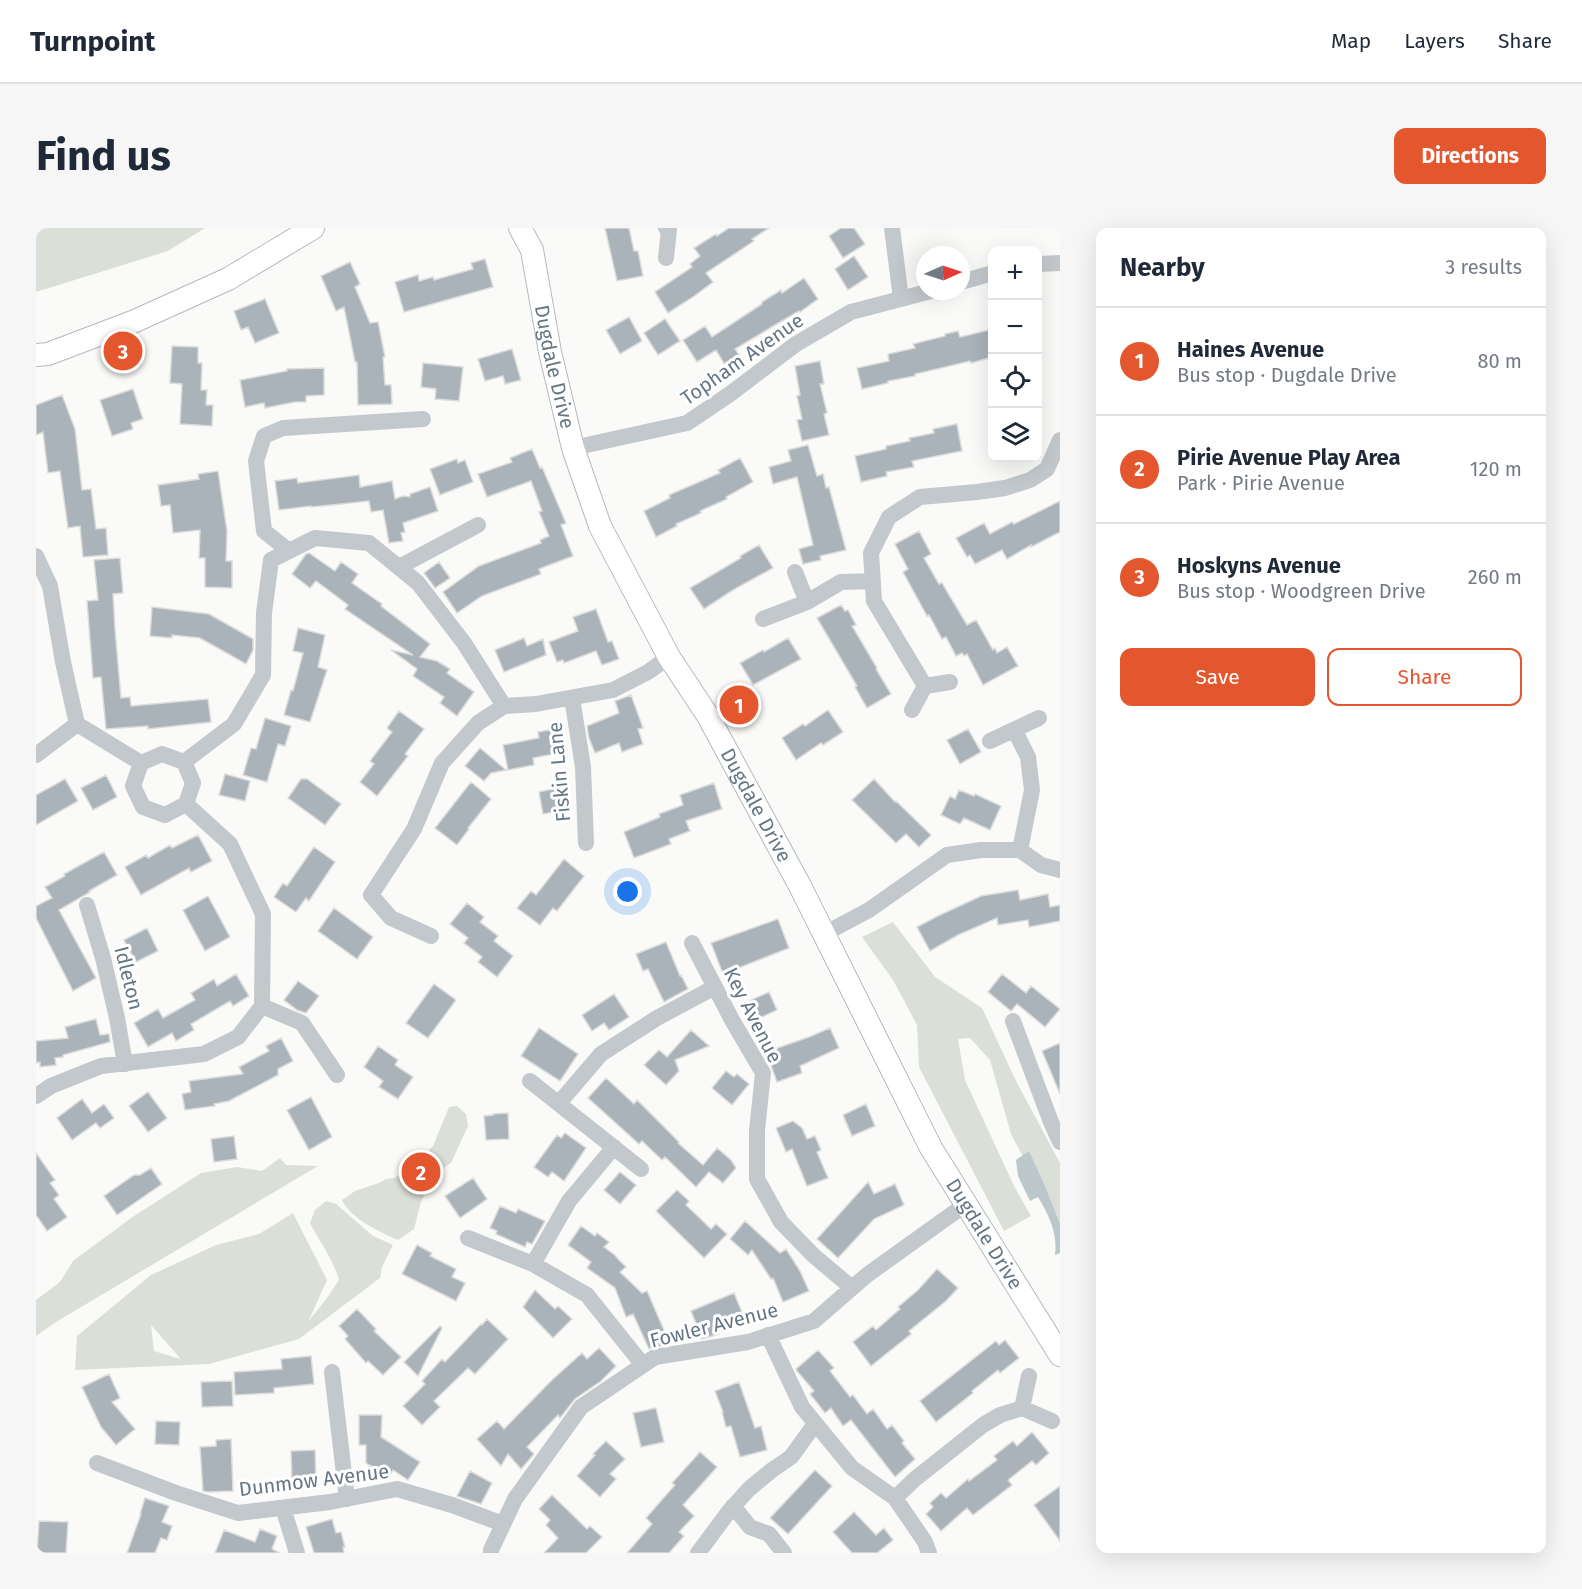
<!DOCTYPE html>
<meta charset="utf-8">
<style>
:root{--surface:#fff;--page:#f6f6f7;--text:#1f2937;--muted:#747a83;--line:#e0e1e3;--accent:#e4572e}
body{margin:0;font-family:"Fira Sans",sans-serif;background:var(--page);color:var(--text)}
.controls{position:absolute;right:18px;top:18px;display:grid;overflow:hidden;border-radius:12px;box-shadow:0 6px 24px #0002}
.controls button{width:54px;height:54px;display:grid;place-items:center;padding:0;border:0;border-bottom:2px solid var(--line);background:var(--surface);color:var(--text);font:30px sans-serif}
.compass{position:absolute;left:880px;top:18px;width:54px;height:54px;border-radius:50%;background:var(--surface);box-shadow:0 6px 24px #0002;rotate:87deg}
.you{position:absolute;left:592px;top:664px;width:21px;height:21px;margin:-15px;border:4px solid #fff;border-radius:50%;background:#1a73e8;box-shadow:0 0 0 9px #1a73e833}
.badge{display:grid;place-items:center;width:39px;height:39px;border-radius:50%;background:var(--accent);color:#fff;font-size:20px;font-weight:700}
.pin{position:absolute;translate:-50% -50%;border:3px solid #fff;box-shadow:0 2px 6px #0006}
.list{margin:0;padding:0;list-style:none}
h2{display:flex;justify-content:space-between;align-items:center;height:78px;margin:0;padding:0 24px;font-size:26px}
h2 small{font-size:20px;font-weight:400;color:var(--muted)}
.list li{display:grid;grid-template-columns:39px 1fr auto;gap:18px;align-items:center;box-sizing:border-box;height:108px;padding:0 24px;border-top:2px solid var(--line)}
.list b{display:block;font-size:22px;white-space:nowrap}
.list p{margin:0;font-size:20px;white-space:nowrap;color:var(--muted)}
.list em{font-size:20px;font-style:normal;color:var(--muted)}
.actions{display:flex;gap:12px;padding:18px 24px}
.actions a{flex:1;padding:14px 0;border:2px solid var(--accent);border-radius:12px;text-align:center;font-size:21px;color:var(--accent)}
.actions .main{background:var(--accent);color:#fff}
.icon{flex:none;width:33px;height:33px;fill:none;stroke:currentColor;stroke-width:2;stroke-linecap:round;stroke-linejoin:round}
.map{position:relative;flex:none;width:1024px;height:1325px;overflow:hidden;border-radius:12px}
header{display:flex;align-items:center;gap:36px;box-sizing:border-box;height:84px;padding:0 30px;background:var(--surface);border-bottom:2px solid var(--line)}
header strong{font-size:28px}
nav{display:flex;gap:33px;margin-inline-start:auto;font-size:21px}
.intro{display:flex;align-items:center;justify-content:space-between;box-sizing:border-box;height:144px;padding:0 36px}
h1{margin:0;font-size:42px}
.button{padding:15px 27px;border-radius:12px;background:var(--accent);color:#fff;font-size:21px;font-weight:700}
main{display:flex;gap:36px;padding:0 36px}
aside{flex:1;background:var(--surface);border-radius:12px;box-shadow:0 6px 24px #0002}
.map>svg:first-child{display:block}
.green{fill:#dadfd7;fill-rule:evenodd}
.water{fill:#bbc7cb}
.building{fill:#aab3b9;stroke:#dcdcda;stroke-width:1.5}
.lines{fill:none;stroke-linecap:round;stroke-linejoin:round}
.secondary-casing{stroke:#b3babf;stroke-width:24}
.street{stroke:#c3c8cc;stroke-width:16}
.secondary{stroke:#fff;stroke-width:22}
.labels{text-anchor:middle;dominant-baseline:central;stroke-width:6;stroke-linejoin:round;paint-order:stroke}
.street-label{font-size:20px;fill:#657683;stroke:#fff}
</style>
<header>
<strong>Turnpoint</strong>
<nav><a>Map</a><a>Layers</a><a>Share</a></nav>
</header>
<div class="intro"><h1>Find us</h1><a class="button">Directions</a></div>
<main>
<div class="map">
<svg width="1024" height="1325" viewBox="0 0 1024 1325">
<rect width="100%" height="100%" fill="#fafaf8"/>
<path class="green" d="M0,0H169L132,23L0,64Z
M857,694L899,749L946,780L981,855L1024,935V1003L1009,970L975,906L954,832L934,810L922,811L929,852L978,958L995,988L968,1003L883,839L881,797L857,752L826,709Z
M421,878L430,886L432,898L415,935L398,945L385,974L378,1001L362,1012C344,1004 315,991 306,972L319,963L343,955L350,951L358,950L379,938L397,918L413,879Z
M244,930L250,937L282,938L20,1094L0,1108V1072L24,1054L37,1033L95,990L165,945L201,939L226,943Z
M290,973L300,976L337,1008L357,1017L346,1039L344,1050L263,1111L173,1136L39,1142L41,1108L115,1047L180,1017L223,1006L257,985L291,1052L272,1094L291,1070L303,1052C297,1031 284,1014 274,995L279,982ZM115,1097L144,1130V1131L118,1123Z"/>
<path class="water" d="M993,923L1008,956L1024,996V1025L1019,1027C1022,1006 1013,987 1002,969L994,973L982,948L980,932Z"/>
<path class="building" d="M569,0H593L598,23H602L607,48L581,53Z
M693,0H733L716,11L718,13L670,45L677,54L657,69L632,85L619,64L656,39L654,36L664,28L658,20L680,6L681,8Z
M805,0H818L829,16L807,30L793,8Z
M818,28L832,49L812,62L799,41Z
M449,31L457,59L368,84L359,54L382,47L383,53L397,49L398,52L437,41L435,35Z
M314,34L324,56L319,59L334,95L342,94L349,129H347L349,157H355L356,176L322,177L321,134H319L308,79L300,83L285,48Z
M768,50L782,71L764,84L763,83L739,97L699,121L704,128L689,137L680,122L661,134L647,112L669,98L676,109L726,76V74L745,62L746,65Z
M229,71L243,105L219,115L212,99L205,102L198,83Z
M593,89L606,113L584,126L570,102Z
M629,91L644,113L622,127L608,105Z
M957,101V128L953,129V130L935,135L934,133L901,141L879,146V148L852,153V155L826,161L821,140L853,133L852,126L879,120L877,116L909,108V106L922,103L924,109Z
M136,118L162,119V135H166L165,162H171L170,177H177L176,198L144,196L146,156L134,155Z
M476,121L485,152L469,156L467,148L449,153L442,131Z
M784,133L788,156H784L791,185L788,186L793,207L766,213L761,192L766,191L761,168L764,167L759,138Z
M387,135L427,139L423,173L399,171L400,161L385,159Z
M288,140V167L270,168V174H259L229,180L228,175L209,179L204,152L251,143V141Z
M97,161L107,191L95,195L97,201L76,208L64,172Z
M26,167L39,201L46,262L55,261L60,301L70,300L72,327L47,329L44,298L32,300L24,243L12,245L7,204L0,207V177Z
M921,196L926,223L876,233L878,239L850,244L851,248L825,254L819,228L850,221V218L874,213L873,210L898,205L897,201Z
M772,217L781,248L787,246L790,260L793,259L810,322L784,328L785,332L767,336L763,321L777,317L761,249L737,256L733,239L755,233L752,222Z
M496,221L504,240L506,239L530,295L525,297L537,328L503,341L505,346L446,368L421,385L407,364L443,338L505,315L504,312L513,308L503,284L506,283L495,253L451,269L442,246L476,234L474,230Z
M704,230L717,254L690,269L691,271L664,283L665,285L640,296L641,298L620,309L608,283L634,270L633,267L684,245L682,242Z
M421,231L422,235L429,232L437,254L404,267L394,241Z
M182,243L191,303L190,333H196V360L169,359V330H163L164,302L137,305L134,277L125,278L122,257L163,251L162,246Z
M323,247L324,259L356,253L359,271L367,268L374,269V266L394,259L402,283L367,295L369,304L365,305L367,313L353,315L347,282L335,284L333,273L286,278L275,279V278L243,282L239,253L261,250L262,255Z
M1024,273V304L995,319V317L971,331L966,322L939,336L934,327L931,329L920,310L948,295L954,306L976,294L978,296Z
M883,303L895,326L888,330L903,356L906,355L931,397L940,392L957,422L959,420L961,425L971,419L982,438L947,457L931,426L928,428L926,425L920,428L910,409L906,411L893,387L891,388L867,344L872,341L859,316Z
M723,317L737,340L697,362L668,381L654,360L705,330L704,328Z
M273,325L299,343L305,334L322,346L316,355L346,376L345,378L394,416L384,429L401,433L414,441L411,445L438,464L421,488L404,475L408,469L377,448L381,441L355,422L377,427L309,381L312,377L280,353L274,360L256,346L270,326Z
M84,330L87,365L77,366L79,401L85,470L94,469L95,478L172,471L175,494L112,501V498L70,501L65,449L57,450L51,373L62,372L58,332Z
M403,334L414,350L399,360L388,345Z
M805,377L809,383L812,382L820,397L816,398L841,440L840,441L855,466L831,480L819,459L821,458L781,390Z
M116,379L173,386L217,411V422L210,436L164,410L136,407V410L114,408Z
M560,381L572,414L576,413L583,431L566,437L560,423L528,435L527,432L521,434L513,414L542,403L537,389Z
M262,400L289,407L282,439L291,442L274,494L248,487L255,462L257,463L267,425L257,423Z
M488,410L491,418L507,411L510,427L468,444L459,422Z
M752,410L765,431L717,457L704,435L727,422L728,424Z
M595,467L607,500L602,501L607,516L586,524L583,515L559,525L553,510L551,498L583,485L579,473Z
M792,482L807,504L787,517L785,515L760,532L746,510L767,496L769,498Z
M363,483L388,501L369,526L372,528L341,568L324,554L338,536L334,533L356,504L351,500Z
M229,490L255,498L249,518L242,516L231,554L207,547L215,520L220,521Z
M523,500L528,524L497,530L498,537L472,542L467,517L503,510L502,504Z
M932,501L945,524L924,536L911,512Z
M444,520L470,542L455,545L448,553L429,538Z
M189,546L214,553L209,573L183,567Z
M70,547L81,569L57,582L45,560Z
M29,551L42,573L0,597V567Z
M265,551H271L305,576L289,597L252,570Z
M838,551L859,574L860,573L895,607L883,619L870,606L860,615L816,572Z
M435,554L455,571L432,600L433,601L421,617L399,600Z
M678,555L686,581L650,593L654,603L633,611L635,616L598,630L588,604L624,589L623,586L647,577L644,567Z
M530,558L534,581L507,586L503,564Z
M923,562L938,568L939,566L965,578L954,602L928,590L924,596L905,587L914,568L919,571Z
M162,607L176,633L155,644L153,640L105,667L89,639L110,627L112,630L134,617L136,620Z
M278,619L299,634L273,673L270,670L260,684L238,669L247,655L251,658Z
M68,624L81,647L53,663L54,664L23,682L60,750L37,763L0,690V678L16,670L9,659L29,648L28,646Z
M528,631L548,648L521,683L517,680L504,697L481,680L495,663L500,667Z
M982,662L984,672L1012,666L1014,679L1024,677V693L993,699L992,692L962,697L961,690L922,707L894,723L881,699L902,688L945,668Z
M172,668L194,709L169,723L147,682Z
M431,675L448,689L444,694L462,708L458,713L477,728L461,749L442,734L446,729L428,715L432,710L414,696Z
M298,680L337,709L321,731L282,703Z
M742,691L753,720L687,746L675,715Z
M111,700L122,723L100,734L88,712Z
M630,714L644,748L645,747L652,761L628,774L612,741L607,743L600,726Z
M200,746L213,768L197,778L194,773L155,796L158,802L140,813L136,805L112,819L98,795L122,781L127,790L159,772L155,765L178,751L181,758Z
M966,746L990,765L995,758L1024,781L1009,799L981,776L975,783L952,764Z
M262,753L283,768L270,785L261,782L248,772Z
M398,756L420,772L392,810L370,795Z
M733,764L741,782L717,793L709,775Z
M578,766L593,789L573,802L568,795L556,803L546,787Z
M60,791L64,807L73,806L74,814L27,827V829L19,830L20,837L4,839V834L0,835V813L32,810L29,799Z
M503,800L542,826L524,853L485,828Z
M794,800L803,820L764,838L766,845L741,854L730,824L773,809Z
M655,802L673,818L639,832L643,843L630,857L608,837L623,822L631,829Z
M245,810L257,833L242,841V847L193,873L178,876L179,878L149,882L146,866L155,864L153,853L207,846L203,839L233,823L230,818Z
M1024,815V866L1006,823Z
M342,818L362,832L359,837L377,849L362,871L343,859L347,853L328,839Z
M690,843L698,849L701,846L713,856L696,877L676,860Z
M570,850L598,876L601,872L643,914L642,915L667,937L681,920L695,932L700,940L687,955L673,944L660,959L629,929L626,932L606,913L603,916L552,870Z
M112,864L131,890L112,904L93,878Z
M275,869L296,909L273,922L251,882Z
M46,871L56,885L68,876L78,890L64,900L60,895L36,912L21,890Z
M830,876L839,898L816,908L807,887Z
M472,885L473,911L450,912L448,888L457,887V886Z
M757,893L766,900L771,911L779,908L785,922L781,924L792,950L771,958L756,921L750,924L740,900Z
M529,905L550,920L528,953L516,944L512,949L498,939L521,907L525,910Z
M198,908L201,931L178,934L175,911Z
M0,925L19,952L14,955L23,967L18,971L31,989L11,1003L0,987Z
M115,940L126,956L81,987L68,968L98,947H104Z
M584,944L600,957L584,976L568,962Z
M437,950L451,971L424,990L409,968Z
M832,954L838,966L859,956L868,977L838,991L802,1030L781,1011Z
M641,962L653,973L650,977L675,1001L680,996L691,1006L668,1030L620,983Z
M464,978L480,985L482,981L509,993L496,1016L491,1014L489,1019L460,1006L461,1003L454,1000Z
M709,993L744,1025L750,1021L764,1043L773,1063L747,1074L737,1050L735,1051L716,1022L712,1027L694,1011Z
M545,998L559,1008L561,1005L573,1014L568,1019L580,1028V1029L590,1039L584,1044L606,1065L611,1063L634,1116L613,1121L597,1086L590,1089L579,1060L551,1040L555,1034L532,1017Z
M381,1017L396,1025L394,1028L420,1041L416,1049L429,1055L420,1073L366,1046Z
M901,1041L922,1060L910,1073L873,1103L875,1106L835,1138L817,1114L837,1098L840,1102L864,1081L862,1079L882,1062Z
M499,1062L519,1081L522,1078L536,1091L517,1110L487,1079Z
M698,1065L708,1089L681,1101L683,1106L666,1111L655,1083Z
M321,1081L340,1101L338,1103L365,1129L347,1147L332,1133L330,1135L309,1111L312,1108L303,1098Z
M451,1091L472,1111L439,1146L432,1140L398,1173L404,1179L386,1197L367,1178L389,1156L386,1153L406,1131L409,1134L445,1096L446,1097Z
M404,1098L406,1100L382,1148L368,1134Z
M969,1112L983,1130L964,1145L962,1142L936,1163L937,1165L900,1194L884,1173L960,1113L963,1117Z
M563,1120L580,1138L565,1153L539,1171L524,1190L522,1187L491,1219L498,1226L485,1241L472,1226L465,1238L441,1211L461,1193L468,1201L516,1152L546,1125L551,1131Z
M782,1122L798,1140L794,1143L814,1169L817,1167L831,1186L837,1181L851,1201L856,1197L868,1213L866,1215L879,1231L859,1249L815,1192L807,1198L795,1180L789,1185L774,1166L778,1163L761,1143L760,1141Z
M275,1128L278,1156L238,1160V1165L199,1167L198,1144L246,1141L245,1131Z
M73,1146L84,1170L76,1174L99,1201L80,1217L65,1199L46,1159Z
M196,1153L197,1178L166,1179L165,1154Z
M703,1154L719,1200L725,1198L731,1222L704,1229L695,1198L690,1199L686,1184H687L679,1163Z
M620,1180L628,1214L605,1219L597,1185Z
M323,1187H346L345,1209L384,1234L372,1252L357,1242L353,1249L330,1235V1217H323Z
M120,1193L144,1194L143,1217L119,1216Z
M996,1204L1013,1225L1000,1237L996,1233L972,1252L976,1257L937,1287L931,1280L905,1303L890,1286L897,1279L894,1275L905,1265L910,1270L932,1251L933,1253L961,1232L958,1228L977,1213L981,1218Z
M195,1211L197,1263L172,1264L167,1263L164,1219L180,1218V1212Z
M570,1213L589,1231L574,1246L580,1251L564,1269L541,1248L559,1227L557,1226Z
M279,1222L280,1253L256,1254L255,1223Z
M664,1224L681,1239L647,1277L658,1288L643,1304L648,1308L633,1325H591L616,1296L610,1290L639,1257L636,1255Z
M779,1242L796,1258L752,1306L734,1290Z
M434,1243L456,1255L445,1276L421,1268Z
M1024,1258V1313L998,1277Z
M516,1267L551,1301L554,1298L566,1309L550,1325H508L522,1310L510,1297L514,1292L503,1281Z
M109,1270L133,1278L126,1294L136,1298L131,1312L125,1310L119,1325H91L105,1286H104Z
M818,1284L840,1307L848,1300L857,1312L841,1325H816L797,1304Z
M296,1291L300,1305L305,1304L309,1319H307L308,1325H278L270,1299Z
M3,1293L32,1294L30,1325H1Z
M224,1301L241,1308L236,1321L244,1325H179L188,1302L219,1314Z"/>
<g class="lines">
<g class="secondary-casing">
<g id="secondary">
<path id="s1" d="M484,0L496,22L514,124L537,220L564,298L633,429L672,488L764,658L895,920L1024,1127"/>
<path d="M0,127L12,126L99,93L192,51L277,0"/>
</g>
</g>
<path class="street" d="M856,0L865,71
M630,30L633,1L630,0
M1002,36L1024,35
M925,54L957,45
M537,220L651,195L694,166L760,116L815,84L895,63
M253,323L228,303L220,233L228,208L247,200L387,191
M0,328L14,358L27,434L41,496L105,535
M363,339L442,297
M759,344L771,374
M727,391L771,374L805,354L837,353
M889,458L838,373L835,325L853,289L884,269L941,264L969,260L994,252L1011,241L1024,212
M536,470L547,539L550,615
M876,482L889,458L914,454
M979,503L992,529L996,562L984,622
M954,513L1003,490
M126,526L148,534L157,555L150,576L129,587L107,579L97,558L105,535Z
M0,527L41,496
M148,534L198,496L227,447L228,385L235,332L279,310L333,315L382,355L428,415L468,478
M51,677L67,730L81,790L89,836
M788,706L833,682L911,627L945,622H984L1005,637L1024,642
M395,708L355,690L335,667L378,601L406,535L442,495L468,478L500,476L577,462L612,444L633,429
M656,715L696,792L727,845L721,903V951L745,994L777,1027L816,1060
M226,778L266,795L301,847
M977,793L1015,894L1024,914
M494,853L605,941
M0,868L15,858L65,838L168,826L202,809L226,778L227,686L194,616L150,576
M523,875L565,826L621,790L679,759
M432,1010L497,1036L551,1067L607,1137
M497,1036L533,973L578,919
M732,1107L766,1179L816,1240L859,1270L889,1314L893,1325
M296,1144L311,1271
M986,1180L993,1148
M61,1235L140,1265L202,1285L294,1274L361,1261L416,1277L467,1296
M859,1270L879,1251L947,1197L964,1187L986,1180L1016,1193
M697,1278L714,1299L733,1306L748,1325
M247,1280L261,1325
M455,1325V1322L479,1271L545,1179L619,1129L712,1114L778,1093L831,1047L930,976
M662,1325L694,1282L713,1261L736,1242L755,1229L779,1196"/>
<use href="#secondary" class="secondary"/>
</g>
<g class="labels">
<g class="street-label">
<text transform="translate(706 131) rotate(-35)">Topham Avenue</text>
<text stroke="none"><textPath href="#s1" startOffset="144">Dugdale Drive</textPath></text>
<text transform="translate(523 544) rotate(-95)">Fiskin Lane</text>
<text stroke="none"><textPath href="#s1" startOffset="630">Dugdale Drive</textPath></text>
<text transform="translate(93 750) rotate(76)">Idleton</text>
<text transform="translate(717 787) rotate(63)">Key Avenue</text>
<text stroke="none"><textPath href="#s1" startOffset="1116">Dugdale Drive</textPath></text>
<text transform="translate(678 1097) rotate(-14)">Fowler Avenue</text>
<text transform="translate(278 1252) rotate(-7)">Dunmow Avenue</text>
</g>
</g>
</svg>
<div class="controls">
<button>+</button>
<button>−</button>
<button><svg class="icon" aria-label="locate" viewBox="0 0 24 24"><circle cx="12" cy="12" r="6"/><path d="M12 2v4M12 18v4M2 12h4M18 12h4"/></svg></button>
<button><svg class="icon" aria-label="layers" viewBox="0 0 24 24"><path d="M12 4l9 5-9 5-9-5zM3 14l9 5 9-5"/></svg></button>
</div>
<svg class="compass" viewBox="-18 -18 36 36"><path d="M0-13l5 13h-10z" fill="#e53935"/><path d="M0 13l5-13h-10z" fill="#747a83"/></svg>
<div class="you"></div>
<div class="pin badge" style="left:703px;top:477px">1</div>
<div class="pin badge" style="left:385px;top:944px">2</div>
<div class="pin badge" style="left:87px;top:123px">3</div>
</div>
<aside>
<h2>Nearby<small>3 results</small></h2>
<ul class="list">
<li><span class="badge">1</span><div><b>Haines Avenue</b><p>Bus stop · Dugdale Drive</p></div><em>80 m</em></li>
<li><span class="badge">2</span><div><b>Pirie Avenue Play Area</b><p>Park · Pirie Avenue</p></div><em>120 m</em></li>
<li><span class="badge">3</span><div><b>Hoskyns Avenue</b><p>Bus stop · Woodgreen Drive</p></div><em>260 m</em></li>
</ul>
<div class="actions"><a class="main">Save</a><a>Share</a></div>
</aside>
</main>
